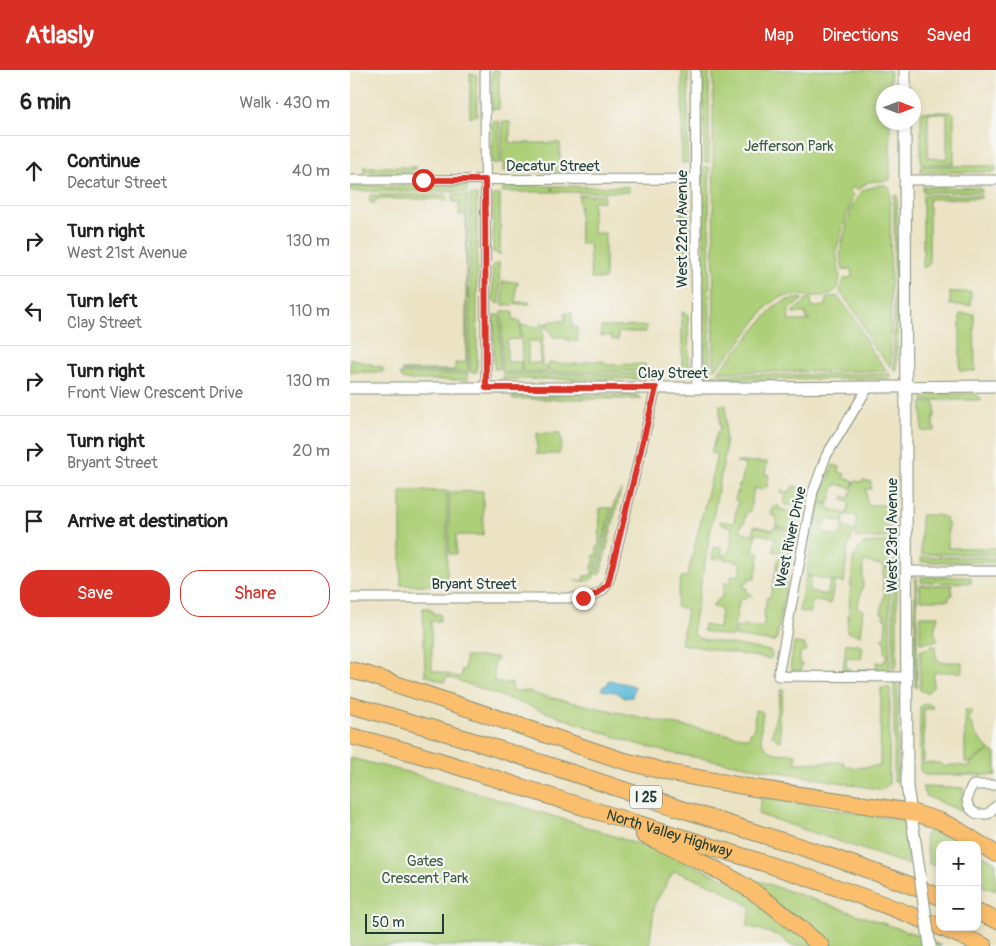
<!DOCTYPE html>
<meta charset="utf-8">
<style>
:root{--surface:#fff;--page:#f2f2f2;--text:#222;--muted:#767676;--line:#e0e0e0;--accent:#d93025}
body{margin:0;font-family:Pangolin,sans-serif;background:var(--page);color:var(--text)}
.controls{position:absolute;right:15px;bottom:15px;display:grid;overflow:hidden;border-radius:10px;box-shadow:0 2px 8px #0003}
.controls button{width:45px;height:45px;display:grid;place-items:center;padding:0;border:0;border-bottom:1px solid var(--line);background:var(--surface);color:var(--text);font:25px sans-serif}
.compass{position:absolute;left:526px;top:15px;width:45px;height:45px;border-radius:50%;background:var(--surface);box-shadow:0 2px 8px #0003;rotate:90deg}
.scale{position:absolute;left:15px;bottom:12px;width:79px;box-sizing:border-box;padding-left:5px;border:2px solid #1f3d34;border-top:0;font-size:14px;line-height:18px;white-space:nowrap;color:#1f3d34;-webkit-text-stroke:4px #f6f6f2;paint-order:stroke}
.stop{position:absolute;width:15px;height:15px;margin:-11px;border:4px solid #d93025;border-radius:50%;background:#fff}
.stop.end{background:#d93025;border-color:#fff;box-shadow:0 1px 5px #0008}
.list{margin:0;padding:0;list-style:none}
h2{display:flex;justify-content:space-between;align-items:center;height:65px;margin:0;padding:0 20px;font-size:21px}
h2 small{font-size:16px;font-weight:400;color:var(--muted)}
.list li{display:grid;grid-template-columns:32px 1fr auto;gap:15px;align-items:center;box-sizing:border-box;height:70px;padding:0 20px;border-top:1px solid var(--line)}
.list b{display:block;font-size:19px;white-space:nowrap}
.list p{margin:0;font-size:16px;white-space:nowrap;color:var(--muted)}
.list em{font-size:16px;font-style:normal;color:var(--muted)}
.actions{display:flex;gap:10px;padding:15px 20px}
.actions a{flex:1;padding:11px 0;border:1px solid var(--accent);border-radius:20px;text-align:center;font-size:18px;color:var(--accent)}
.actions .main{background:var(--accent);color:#fff}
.icon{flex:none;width:28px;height:28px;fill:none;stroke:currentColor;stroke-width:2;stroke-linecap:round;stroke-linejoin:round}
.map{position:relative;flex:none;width:646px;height:876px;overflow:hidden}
header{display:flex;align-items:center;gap:30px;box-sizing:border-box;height:70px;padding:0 25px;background:var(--accent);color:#fff}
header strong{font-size:24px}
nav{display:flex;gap:28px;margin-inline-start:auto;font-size:18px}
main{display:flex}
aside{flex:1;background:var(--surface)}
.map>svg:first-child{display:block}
.green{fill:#adcf78;stroke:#668656;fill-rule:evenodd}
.water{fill:#5cbada;stroke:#3e7c87}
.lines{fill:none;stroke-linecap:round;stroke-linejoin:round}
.minor-casing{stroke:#85907c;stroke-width:11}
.tertiary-casing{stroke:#85907c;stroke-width:13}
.motorway-casing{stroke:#85907c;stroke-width:18}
.minor{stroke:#fff;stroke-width:9}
.tertiary{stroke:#fff;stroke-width:11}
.motorway{stroke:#fabe6d;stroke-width:16}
.tertiary-bridge-casing{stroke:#85907c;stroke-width:13;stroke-linecap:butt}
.tertiary-bridge{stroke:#fff;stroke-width:11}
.route{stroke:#d93025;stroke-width:6}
.labels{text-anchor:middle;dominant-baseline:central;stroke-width:4.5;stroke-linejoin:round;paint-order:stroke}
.shield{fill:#f6f6f2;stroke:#60746d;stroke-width:1}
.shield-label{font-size:14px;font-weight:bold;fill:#1f3d34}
.park-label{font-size:15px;fill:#3b5a42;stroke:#f6f6f2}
.street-label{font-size:15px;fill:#1f3d34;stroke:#f6f6f2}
</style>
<header>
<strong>Atlasly</strong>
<nav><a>Map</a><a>Directions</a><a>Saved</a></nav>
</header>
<main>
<aside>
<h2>6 min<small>Walk · 430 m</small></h2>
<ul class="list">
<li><svg class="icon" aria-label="ahead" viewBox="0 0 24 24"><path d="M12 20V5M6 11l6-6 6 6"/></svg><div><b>Continue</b><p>Decatur Street</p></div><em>40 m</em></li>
<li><svg class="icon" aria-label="right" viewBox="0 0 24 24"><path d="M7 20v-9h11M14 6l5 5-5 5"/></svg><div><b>Turn right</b><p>West 21st Avenue</p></div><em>130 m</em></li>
<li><svg class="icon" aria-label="left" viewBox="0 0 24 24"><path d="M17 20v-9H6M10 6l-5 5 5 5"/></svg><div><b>Turn left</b><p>Clay Street</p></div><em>110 m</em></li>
<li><svg class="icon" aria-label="right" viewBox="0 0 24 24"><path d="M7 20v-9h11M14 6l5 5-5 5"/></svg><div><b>Turn right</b><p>Front View Crescent Drive</p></div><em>130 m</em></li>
<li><svg class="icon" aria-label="right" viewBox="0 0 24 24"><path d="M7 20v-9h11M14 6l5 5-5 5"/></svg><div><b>Turn right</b><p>Bryant Street</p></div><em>20 m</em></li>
<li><svg class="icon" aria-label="arrive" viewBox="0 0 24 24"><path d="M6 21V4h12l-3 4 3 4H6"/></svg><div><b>Arrive at destination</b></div></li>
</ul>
<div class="actions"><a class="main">Save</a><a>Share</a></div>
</aside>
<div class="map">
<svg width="646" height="876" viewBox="0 0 646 876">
<rect width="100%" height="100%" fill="#f6f6f2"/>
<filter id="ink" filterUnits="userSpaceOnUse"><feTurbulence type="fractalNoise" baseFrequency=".02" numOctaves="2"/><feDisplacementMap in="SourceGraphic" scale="10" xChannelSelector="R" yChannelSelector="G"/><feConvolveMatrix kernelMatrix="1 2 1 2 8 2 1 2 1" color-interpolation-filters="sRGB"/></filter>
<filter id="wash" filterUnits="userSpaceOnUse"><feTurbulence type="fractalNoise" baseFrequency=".0096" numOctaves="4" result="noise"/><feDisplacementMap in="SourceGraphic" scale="20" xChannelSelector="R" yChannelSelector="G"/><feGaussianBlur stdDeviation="1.12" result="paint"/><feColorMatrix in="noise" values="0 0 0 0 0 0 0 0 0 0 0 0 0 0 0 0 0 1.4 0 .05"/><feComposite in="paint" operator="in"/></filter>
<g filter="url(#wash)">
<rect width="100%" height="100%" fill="#ebe3c4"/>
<path class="green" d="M142,0H149V39H142Z
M332,0H338V93H332Z
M353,0H359V92H354Z
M363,0H540V22H534V52L540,53V110L518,112L507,120L503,117L499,121L503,125L486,181L490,207L488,218C475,234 447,220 429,228C414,235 404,256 393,268C384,280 374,290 364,300Z
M120,3L127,5V45L120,48Z
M571,42H602L604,44V94H571ZM578,43L597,44V89L578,88Z
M142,51H149L150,93H142Z
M152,52H160V73H210V94H152Z
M153,96H220L218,102L153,101Z
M571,96H646V102H571Z
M14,97H66L62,102H14Z
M353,97H359L360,301L355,302Z
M530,115H537L540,119L541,297L522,275L507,244L490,222L494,209L502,207L501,199L493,200L490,184L491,176L503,133L513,120Z
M0,116H117V122L0,121Z
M202,116V122H153V117Z
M203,116L279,117V122H203Z
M573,117L630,118L633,122H573Z
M20,125H97V131H93L92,129H26L25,133H20Z
M103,125H117L118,302H52V300H105V293L116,292V145H109V132H103Z
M120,125H127V302H120Z
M143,125H150V185L143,182Z
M229,125H254V131H243V163H255V209H241L239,173H230Z
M331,125H338L339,203L332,209Z
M544,125H547V301H544Z
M573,125H631V128L579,129V194L575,198H573Z
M149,192L150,234L143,231L142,196Z
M152,212H168V215H166V232H180V234L153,235Z
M600,222H621V235H600Z
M487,226L504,247L519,277L537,301L368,302L425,236L437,230L452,228L451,231L439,239L438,251H459V249H456V243H443V241L454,233L456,229L461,228L462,237L476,236V228Z
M152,241H163V251H170V269L157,270V292H171V302H152Z
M332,242L338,245L339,301H332Z
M215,243H222V257H227L228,271H218V269H215L214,266L203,268L201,261L196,258L200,251H215Z
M610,244H624L625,301H610Z
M144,245H150V299H144Z
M191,253H198L193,260L192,293V296L197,297V302H172L171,255L191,257ZM178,271H190V293H178Z
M296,256V262H268V270H262V266H251V257Z
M0,288L33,298V302H0Z
M235,291H252V292H255L256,295L295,294V301L199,302L198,293L235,294Z
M49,304H118V310H54Z
M153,304H296L297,309H153Z
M540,304V309H356L354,306V305Z
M573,324H627L632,330H573Z
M165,325H287L292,329H161Z
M572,332H585V347H583V358H585V361H572Z
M370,335H376L375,383L343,557C343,564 345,567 352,569L421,581L422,587L419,589L331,574L337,539L326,537L331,507H337L367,385L361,383L367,362L370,361Z
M187,363H210L212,372L209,384H187Z
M386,392H417L415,404L419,405L417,417L414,416L413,420L404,418L400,441L396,443L394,453H392L390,461L406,465L403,482L410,483L405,509L399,508L398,513L395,512L393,518H397L396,522L402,524L401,527L396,526V529L390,528L382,567L353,561L354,555L369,558L371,539L363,537V534L372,527L375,512L380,513L382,505L389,506L392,493L366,487V490L362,489L364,477L372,478L371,484L377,485L379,480H380L383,467L380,466L382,457L370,454V451L383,453L386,451H384L388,431L385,430L387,423H389H387L389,415H391L395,395Z
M483,395L490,397L489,402L495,404L494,408L504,411L501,418L487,414L486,416H484L479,434L470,431Z
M513,410L521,412V419H516L517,435H537V421H540V468H506V445H494V453L478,448L476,453L466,449L470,433L478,435V438L496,444L500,433L493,430L494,426L499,428L505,411L512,412Z
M443,416L455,418L450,438L434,434L436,424L431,423V421L438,422L439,421H441Z
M271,420L250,505L247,504L265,430Z
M51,421H97V515H51Z
M133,421V465H106V484H99V422Z
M426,435L429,436V439L448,443L445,459L426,456L427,447L421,445L423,437L425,438Z
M250,438H261L244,507L239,511H225L234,510V506L242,505V495H244V485H247V476H249Z
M571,445H588L595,448L598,454V478H646V484H571Z
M466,451L473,454L471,460L474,461V463L489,467L494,454V457L505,461L498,476L494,513L456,505Z
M404,456L423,460L424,457L445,461L441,484L423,481L425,469L424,467L403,463Z
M525,472H540V498H533V496L513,491V516L507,538L513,540L510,565L497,562L503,489L510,477L514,474Z
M543,472H547V595L543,600Z
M429,486L441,488L427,568L423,572L384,566L386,557L393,558L394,555L410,558L413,557L415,549H413L417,527L420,528Z
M571,487H646V492H571Z
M533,499H540V601H508V599L526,600L527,592L534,593L535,589H537V583H535V570L532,569L535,567L536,549L533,548L534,544L531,543L535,521L533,520Z
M456,506L461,507L459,521L477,525L480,511L485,512L480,534L463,530L460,543L449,541Z
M567,507V618L565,617V510Z
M571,507H621V513L571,512Z
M570,515H602V526H599V530H570Z
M73,538H80V541H83V544H90V551H81L82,600L109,607L112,605L111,600H115V587H146L147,591L144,592V613H162V621H179L188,625L332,656L399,668L401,661L404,659L405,640L411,641L413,643C411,659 406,678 426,683C433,685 440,682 446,684V693L494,692V696H500L501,698L530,696L531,618H540L539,714L533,720L316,682L274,670L98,607L96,608L94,612L75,605Z
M570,546H588L584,561L588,571L570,573Z
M444,573L455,574L454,577H456V581H451L449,593L452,594L451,601L442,600L440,598Z
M496,573L505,575L506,573L509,574L510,577H513L511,589L497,587L496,598H500V601L493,600Z
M582,576H585L586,587L590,592H612V602H584L583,617L577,623L570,620V581Z
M544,612L548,615V711H544Z
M434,619L429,649L431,671H429L422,665L431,620Z
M574,634H579L583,637V639H574V691H570V637Z
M615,640H621V645H618L624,662L639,680L620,693L640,680L646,684V705H574L570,700V693H590L594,697C603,693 610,696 620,697L621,693L615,692Z
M0,688L57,702L222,752L317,784L378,810L409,811L562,863L591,876H441L430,866L397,856L401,837L367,817L324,801L305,833L299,876H0Z
M572,717L613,718L614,736L620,745L576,726Z
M412,727L551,750L553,753L559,795L408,744Z
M579,757L592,760L619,775H590V799L579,794L575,766L579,761Z
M627,781L646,793V821L627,814Z"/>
<path class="water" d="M259,610L285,616L282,627L275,628L266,622L251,620L253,616H256Z"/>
</g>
<g filter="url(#ink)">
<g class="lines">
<g class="minor-casing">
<path id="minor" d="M135,0L136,318
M345,0L347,318
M0,110L346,109
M555,110H646
M519,316L476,386L463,422L428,606L557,607
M557,501H646
M0,528H233C247,526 256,521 260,507L306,318
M646,715H623C615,726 614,737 627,744H638L646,736"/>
</g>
<g class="tertiary-casing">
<path id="tertiary" d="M555,22V0
M555,52L557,716L564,764
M0,318H395L646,316"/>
</g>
<g class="motorway-casing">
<g id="motorway">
<path d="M0,600L16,604L271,690L321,703L398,717L561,742L590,751L605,758L646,784"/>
<path d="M0,635C111,665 219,702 328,738C416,766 504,792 590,827"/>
<path id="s1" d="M0,666C87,687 171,718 256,744C383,783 513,821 634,876"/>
<path d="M294,765C327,780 360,794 391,814C420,831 445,854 471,876"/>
<path d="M627,842L646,850"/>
</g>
</g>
<use href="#minor" class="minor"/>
<use href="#tertiary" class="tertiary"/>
<use href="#motorway" class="motorway"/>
<g class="tertiary-bridge-casing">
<path id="tertiary-bridge" d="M564,764L580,876"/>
</g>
<use href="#tertiary-bridge" class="tertiary-bridge"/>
</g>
</g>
<g class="lines" filter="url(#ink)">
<path class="route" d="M73,110H135L136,318H306L258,514L247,524L233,528"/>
</g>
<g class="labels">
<rect class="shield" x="280" y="715.5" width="32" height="23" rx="4"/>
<g class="shield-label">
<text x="296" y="727">I 25</text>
</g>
<g class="park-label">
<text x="439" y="76">Jefferson Park</text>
<text x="75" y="791">Gates<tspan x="75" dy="17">Crescent Park</tspan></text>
</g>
<g class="street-label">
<text x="203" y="96">Decatur Street</text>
<text transform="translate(332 159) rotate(-90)">West 22nd Avenue</text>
<text x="323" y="303">Clay Street</text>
<text transform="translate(542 465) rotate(-90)">West 23rd Avenue</text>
<text transform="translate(441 467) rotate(-78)">West River Drive</text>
<text x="124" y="514">Bryant Street</text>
<text stroke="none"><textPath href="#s1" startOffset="334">North Valley Highway</textPath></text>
</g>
</g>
</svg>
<div class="controls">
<button>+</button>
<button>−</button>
</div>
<svg class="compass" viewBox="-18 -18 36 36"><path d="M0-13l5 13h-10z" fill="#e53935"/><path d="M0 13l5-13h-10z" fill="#767676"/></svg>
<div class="scale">50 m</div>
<div class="stop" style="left:73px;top:110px"></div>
<div class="stop end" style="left:233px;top:528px"></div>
</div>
</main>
